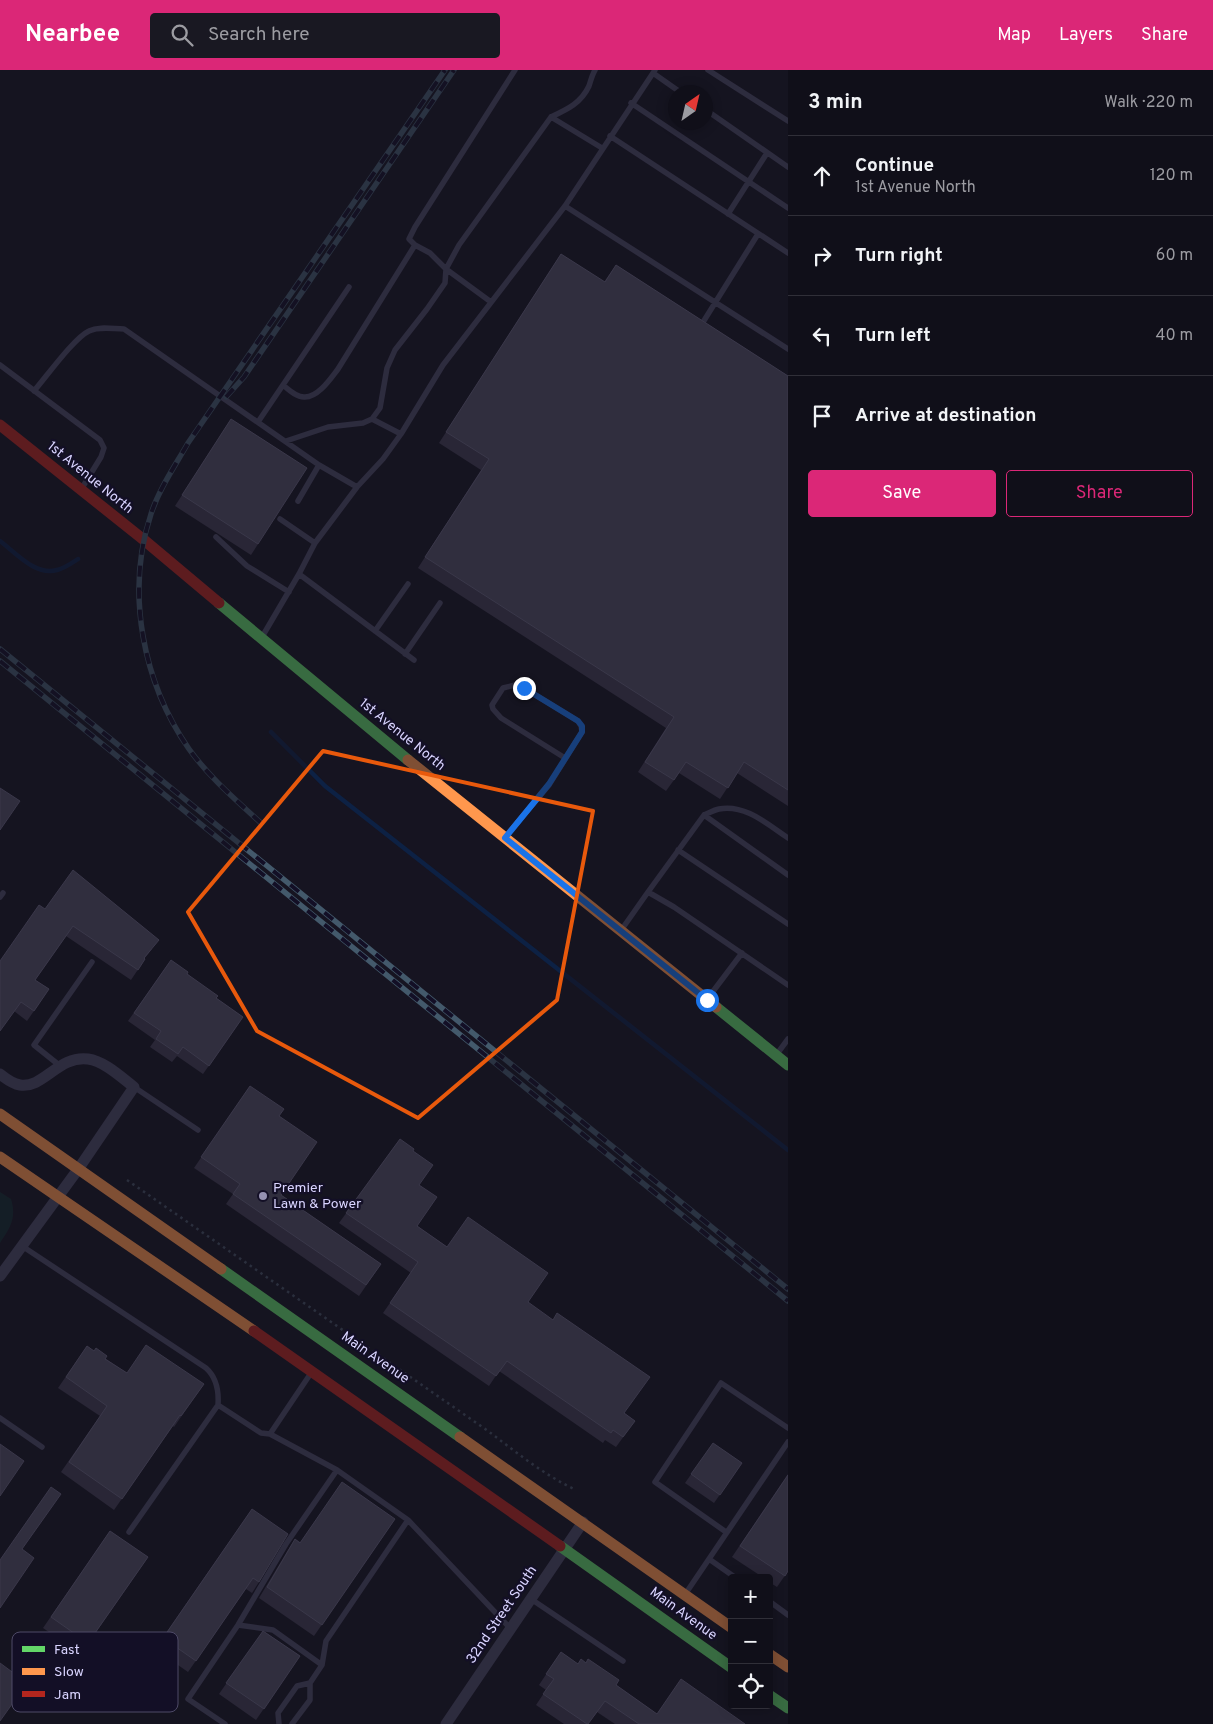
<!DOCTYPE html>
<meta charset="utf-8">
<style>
:root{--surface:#100f19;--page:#191822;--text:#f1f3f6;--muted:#9c9ca2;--line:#302f38;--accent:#db2777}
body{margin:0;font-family:Overpass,sans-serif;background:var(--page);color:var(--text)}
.controls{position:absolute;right:15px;bottom:15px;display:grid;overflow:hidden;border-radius:5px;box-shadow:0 2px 12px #0003}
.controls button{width:45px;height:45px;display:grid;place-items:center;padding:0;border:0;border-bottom:1px solid var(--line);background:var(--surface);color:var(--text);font:25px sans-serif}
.compass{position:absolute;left:668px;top:15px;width:45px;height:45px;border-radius:50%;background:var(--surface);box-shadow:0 2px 12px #0003;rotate:34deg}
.stop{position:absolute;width:15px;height:15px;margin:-11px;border:4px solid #1a73e8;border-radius:50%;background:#fff}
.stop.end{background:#1a73e8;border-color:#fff;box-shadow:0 1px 5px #0008}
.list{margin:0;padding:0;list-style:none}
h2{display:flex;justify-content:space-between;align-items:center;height:65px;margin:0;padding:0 20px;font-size:21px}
h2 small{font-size:16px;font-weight:400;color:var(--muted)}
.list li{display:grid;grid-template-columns:32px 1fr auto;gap:15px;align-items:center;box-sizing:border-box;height:80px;padding:0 20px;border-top:1px solid var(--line)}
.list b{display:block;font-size:19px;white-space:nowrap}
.list p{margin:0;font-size:16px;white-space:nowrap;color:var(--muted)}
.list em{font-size:16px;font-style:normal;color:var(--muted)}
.actions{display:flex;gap:10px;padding:15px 20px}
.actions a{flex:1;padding:11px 0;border:1px solid var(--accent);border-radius:5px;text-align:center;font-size:18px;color:var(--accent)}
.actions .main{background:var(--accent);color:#fff}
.icon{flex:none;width:28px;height:28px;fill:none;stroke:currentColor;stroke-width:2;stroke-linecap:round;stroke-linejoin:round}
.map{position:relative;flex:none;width:788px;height:1654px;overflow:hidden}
header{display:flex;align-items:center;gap:30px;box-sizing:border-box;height:70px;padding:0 25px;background:var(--accent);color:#fff}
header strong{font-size:24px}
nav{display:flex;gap:28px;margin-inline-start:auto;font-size:18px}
.search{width:350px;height:45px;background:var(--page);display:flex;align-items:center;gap:12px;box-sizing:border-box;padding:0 18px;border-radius:5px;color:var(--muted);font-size:19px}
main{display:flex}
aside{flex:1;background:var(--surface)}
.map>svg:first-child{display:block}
.green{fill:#132c2d}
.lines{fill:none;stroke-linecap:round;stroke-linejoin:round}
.stream{stroke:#0d2144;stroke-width:4.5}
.path{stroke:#44505f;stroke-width:2.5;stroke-dasharray:2.5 4;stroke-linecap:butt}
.lane{stroke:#4a4962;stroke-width:5.5}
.street{stroke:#4a4962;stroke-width:11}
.fast{stroke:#63d668;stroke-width:11}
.slow{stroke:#ff974d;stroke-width:11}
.jam{stroke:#b3261e;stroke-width:11}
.rail-casing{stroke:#43596b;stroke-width:5.5}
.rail{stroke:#130f26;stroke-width:4;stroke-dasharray:11;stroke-linecap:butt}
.wall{fill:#403d50}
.building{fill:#504e63;stroke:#66637b}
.route{stroke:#1a73e8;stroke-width:6}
.marked{fill:none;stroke:#e8590c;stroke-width:4;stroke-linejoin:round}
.poi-dot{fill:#9591b1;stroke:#130f26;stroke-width:2}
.labels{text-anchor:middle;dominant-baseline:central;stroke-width:4.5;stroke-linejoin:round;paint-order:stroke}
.street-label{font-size:14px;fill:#d9d4ff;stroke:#130f26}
.poi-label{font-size:14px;fill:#d9d4ff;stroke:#130f26;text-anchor:start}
.key{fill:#130f26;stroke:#4e4a67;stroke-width:1}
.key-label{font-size:14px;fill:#d9d4ff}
</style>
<header>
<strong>Nearbee</strong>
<div class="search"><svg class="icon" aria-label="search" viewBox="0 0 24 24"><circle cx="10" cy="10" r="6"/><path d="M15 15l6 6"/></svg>Search here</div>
<nav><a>Map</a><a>Layers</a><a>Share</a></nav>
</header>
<main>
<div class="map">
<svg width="788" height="1654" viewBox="0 0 788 1654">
<rect width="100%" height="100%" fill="#161421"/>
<path class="green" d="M0,1122L11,1129C17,1148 10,1158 0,1173Z"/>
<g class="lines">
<path class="stream" d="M0,471C16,483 35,506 57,500C65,498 72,493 78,489
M271,662L325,716L788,1080"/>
<path class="path" d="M127,1110L488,1361C516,1382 544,1405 576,1420"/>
<path class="lane" d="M708,0L788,51
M653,3L680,22
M631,33L788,138
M706,40L788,97
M551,47L602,78
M610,66L788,183
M565,136L788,279
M728,144L767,83
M491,232L446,199L430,183L415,175L409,169L415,157L515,0
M700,257L758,164
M0,295L100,370L104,378L101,387L82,418
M283,315C289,320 296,327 304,327C318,328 331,308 338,299L415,175
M34,321C47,306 74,268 89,261C99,256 113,259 124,259L319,395L357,417L383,389L401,364L443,295L565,136L655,0
M372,349L401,364
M258,352L349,217
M286,371L328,357L363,353L372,349L380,338L387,298L395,280L427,239L445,213L446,199L459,175L551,47C568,39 581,33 589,16C591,10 592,5 595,0
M298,431L319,395
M280,449L315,473
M216,467L247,496L289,522
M299,504L414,590
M375,561L408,514
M262,567L299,504L315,473L357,417
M405,584L440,533
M704,745L788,805
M506,766L549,715L582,662L581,656L578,651L524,618L515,615L503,618L492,635L493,639L501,648L565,688
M678,780L788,854
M648,822L704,745C709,743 714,740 719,739C746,734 768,755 788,768
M0,827L3,823
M622,859L648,822L674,837L788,915
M708,928L742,883
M777,984L788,969
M59,995L34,975L92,892
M134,1017L198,1060
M22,1176L206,1298C217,1308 219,1321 218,1335L129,1462
M311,1303L270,1364L337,1400L408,1450L511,1559
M218,1335L261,1363L270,1364
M0,1348L42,1377
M726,1462L655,1412L721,1313L788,1358
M709,1489L736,1508
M686,1523L788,1372
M531,1529L623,1591
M769,1531L788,1545
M238,1555L273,1560L322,1595
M310,1613L322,1595L326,1571L408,1450
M225,1654L188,1629L238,1555L286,1474L337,1400
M279,1654L278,1643L297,1616L310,1613V1630L292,1654"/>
<path class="street" d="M0,1004C5,1008 14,1014 20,1015C43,1019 59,985 88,989C104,991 121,1007 134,1017L79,1098L0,1206
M446,1654L583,1452"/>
<path class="fast" d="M219,533L408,690
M716,937L788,995
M221,1199L460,1367
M560,1476L732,1598
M769,1625L788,1638"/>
<path class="slow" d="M408,690L716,937
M0,1044L221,1199
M0,1087L254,1261
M460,1367L732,1558
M769,1584L788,1597"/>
<path class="jam" d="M0,355L144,470L219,533
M254,1261L560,1476"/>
<g class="rail-casing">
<path id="rail" d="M226,327L244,307L454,0
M0,579L788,1219
M0,591L788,1231
M261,753C236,730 209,707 189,679C143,613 125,522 151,444C159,419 175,396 188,373L445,0"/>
</g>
<use href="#rail" class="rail"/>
</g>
<path class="wall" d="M561,184L604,212L616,195L788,306V736L737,703L720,729L679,703L666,721L638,702L666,658L418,498L481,400L439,373Z
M231,349L258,474L251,485L175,436Z
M45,839L152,879L144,889H145L131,910L66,866L35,910L49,919L27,951L14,941Z
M171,890L216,928L243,947L203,1004L177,986L172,992L150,977L155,970L128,951Z
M250,1016L279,1046L281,1125L381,1194L359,1226L226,1134L233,1124L194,1098Z
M400,1069L413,1081L419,1115L417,1156L528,1232L624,1343L635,1351L616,1377L605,1370L603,1373L499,1301L489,1316L383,1243L411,1203L339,1153Z
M87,1276L127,1303L204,1314L174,1357L173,1356L114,1440L61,1402L100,1346L58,1318Z
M713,1373L742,1393L714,1433L685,1413Z
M788,1404V1501L777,1517L769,1512V1508H764L732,1487Z
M252,1439L259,1512L252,1523L246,1519L188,1602L155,1579Z
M395,1449L314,1566L259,1528L288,1480L295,1469L300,1472Z
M110,1461L148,1487L81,1584L43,1558Z
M263,1561L300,1586L256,1650L219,1624Z
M561,1582L578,1594L616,1615L657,1644L745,1654H615L597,1642L588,1654H564L536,1635L546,1620L539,1615Z"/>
<path class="building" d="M561,184L605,212L616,195L788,306V720L744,692L728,718L686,692L674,710L645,692L674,647L425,487L489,389L446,362Z
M231,349L307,398L258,474L182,425Z
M0,718L20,731L0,760Z
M73,800L159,870L144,888L145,889L138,900L73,856L35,910L49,919L34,941L21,932L0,961V891L39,835L45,839Z
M171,890L188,902L187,904L218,926L216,928L243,947L209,996L183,977L178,984L156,969L161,961L134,943Z
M250,1016L284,1039L279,1046L317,1072L281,1125L381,1194L366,1215L233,1124L240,1114L201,1087Z
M400,1069L414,1079L413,1081L433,1095L419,1115L437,1127L417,1156L447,1177L468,1147L548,1203L528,1232L553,1250L557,1243L650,1307L624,1343L635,1351L623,1367L613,1360L611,1363L507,1291L496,1306L390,1233L418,1192L346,1143Z
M146,1275L204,1314L181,1346L180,1345L122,1429L69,1392L107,1336L66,1307L87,1276L94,1281L96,1278L107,1286L105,1289L127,1303Z
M713,1373L742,1393L720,1425L691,1404Z
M0,1374L24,1391L0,1426Z
M788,1405V1501L785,1506L740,1476Z
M342,1412L395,1449L322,1555L267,1517L295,1469L300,1473Z
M51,1417L61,1424L22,1479L34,1488L0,1538V1490Z
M252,1439L288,1464L259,1512L253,1508L196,1591L163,1568Z
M110,1461L148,1487L88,1573L51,1547Z
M263,1561L300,1586L264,1639L226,1613Z
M561,1582L578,1594L581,1589L586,1593L588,1589L619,1610L616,1615L657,1644L681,1609L745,1654H639L605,1631L588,1654H587L543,1624L554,1609L546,1604Z
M0,1593L27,1613L0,1651Z"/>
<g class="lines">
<path class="route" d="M524,618L578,651L582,656V662L549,714L505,768L707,930"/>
</g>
<path d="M0 0H788V1654H0ZM323,681L593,741L557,930L418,1048L257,961L188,842Z" fill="#161421" fill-opacity=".55" fill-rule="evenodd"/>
<path class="marked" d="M323,681L593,741L557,930L418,1048L257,961L188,842Z"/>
<circle class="poi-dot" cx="263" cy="1126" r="5"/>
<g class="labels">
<g class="street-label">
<text transform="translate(90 408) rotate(39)">1st Avenue North</text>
<text transform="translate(402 665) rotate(39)">1st Avenue North</text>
<text transform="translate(375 1288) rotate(35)">Main Avenue</text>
<text transform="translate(683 1544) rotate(36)">Main Avenue</text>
<text transform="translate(502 1545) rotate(-56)">32nd Street South</text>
</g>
<g class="poi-label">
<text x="273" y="1118">Premier<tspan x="273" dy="16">Lawn &amp; Power</tspan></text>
</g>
</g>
<rect x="12" y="1562" width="166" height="80" rx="8" class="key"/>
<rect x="22" y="1576" width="23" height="6" fill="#63d668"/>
<rect x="22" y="1598" width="23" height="7" fill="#ff974d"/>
<rect x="22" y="1621" width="23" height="6" fill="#b3261e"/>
<g class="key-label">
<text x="54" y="1584">Fast</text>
<text x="54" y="1606">Slow</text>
<text x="54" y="1629">Jam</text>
</g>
</svg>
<div class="controls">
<button>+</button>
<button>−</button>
<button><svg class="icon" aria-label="locate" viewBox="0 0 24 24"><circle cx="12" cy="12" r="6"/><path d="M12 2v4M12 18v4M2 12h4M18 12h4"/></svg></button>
</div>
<svg class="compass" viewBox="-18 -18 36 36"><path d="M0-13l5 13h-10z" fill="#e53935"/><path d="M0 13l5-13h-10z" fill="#9c9ca2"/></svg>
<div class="stop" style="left:707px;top:930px"></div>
<div class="stop end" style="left:524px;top:618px"></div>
</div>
<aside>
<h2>3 min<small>Walk · 220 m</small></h2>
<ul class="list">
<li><svg class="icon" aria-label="ahead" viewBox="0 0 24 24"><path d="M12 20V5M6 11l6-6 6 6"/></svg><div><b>Continue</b><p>1st Avenue North</p></div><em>120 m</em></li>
<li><svg class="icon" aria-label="right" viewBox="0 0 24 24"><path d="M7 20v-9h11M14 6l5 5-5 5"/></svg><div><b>Turn right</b></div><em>60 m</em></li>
<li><svg class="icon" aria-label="left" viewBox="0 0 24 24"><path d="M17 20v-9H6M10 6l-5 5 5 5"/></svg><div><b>Turn left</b></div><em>40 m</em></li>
<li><svg class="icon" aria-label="arrive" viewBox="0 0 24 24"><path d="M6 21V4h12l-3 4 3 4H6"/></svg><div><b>Arrive at destination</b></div></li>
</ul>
<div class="actions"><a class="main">Save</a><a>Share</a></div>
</aside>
</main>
